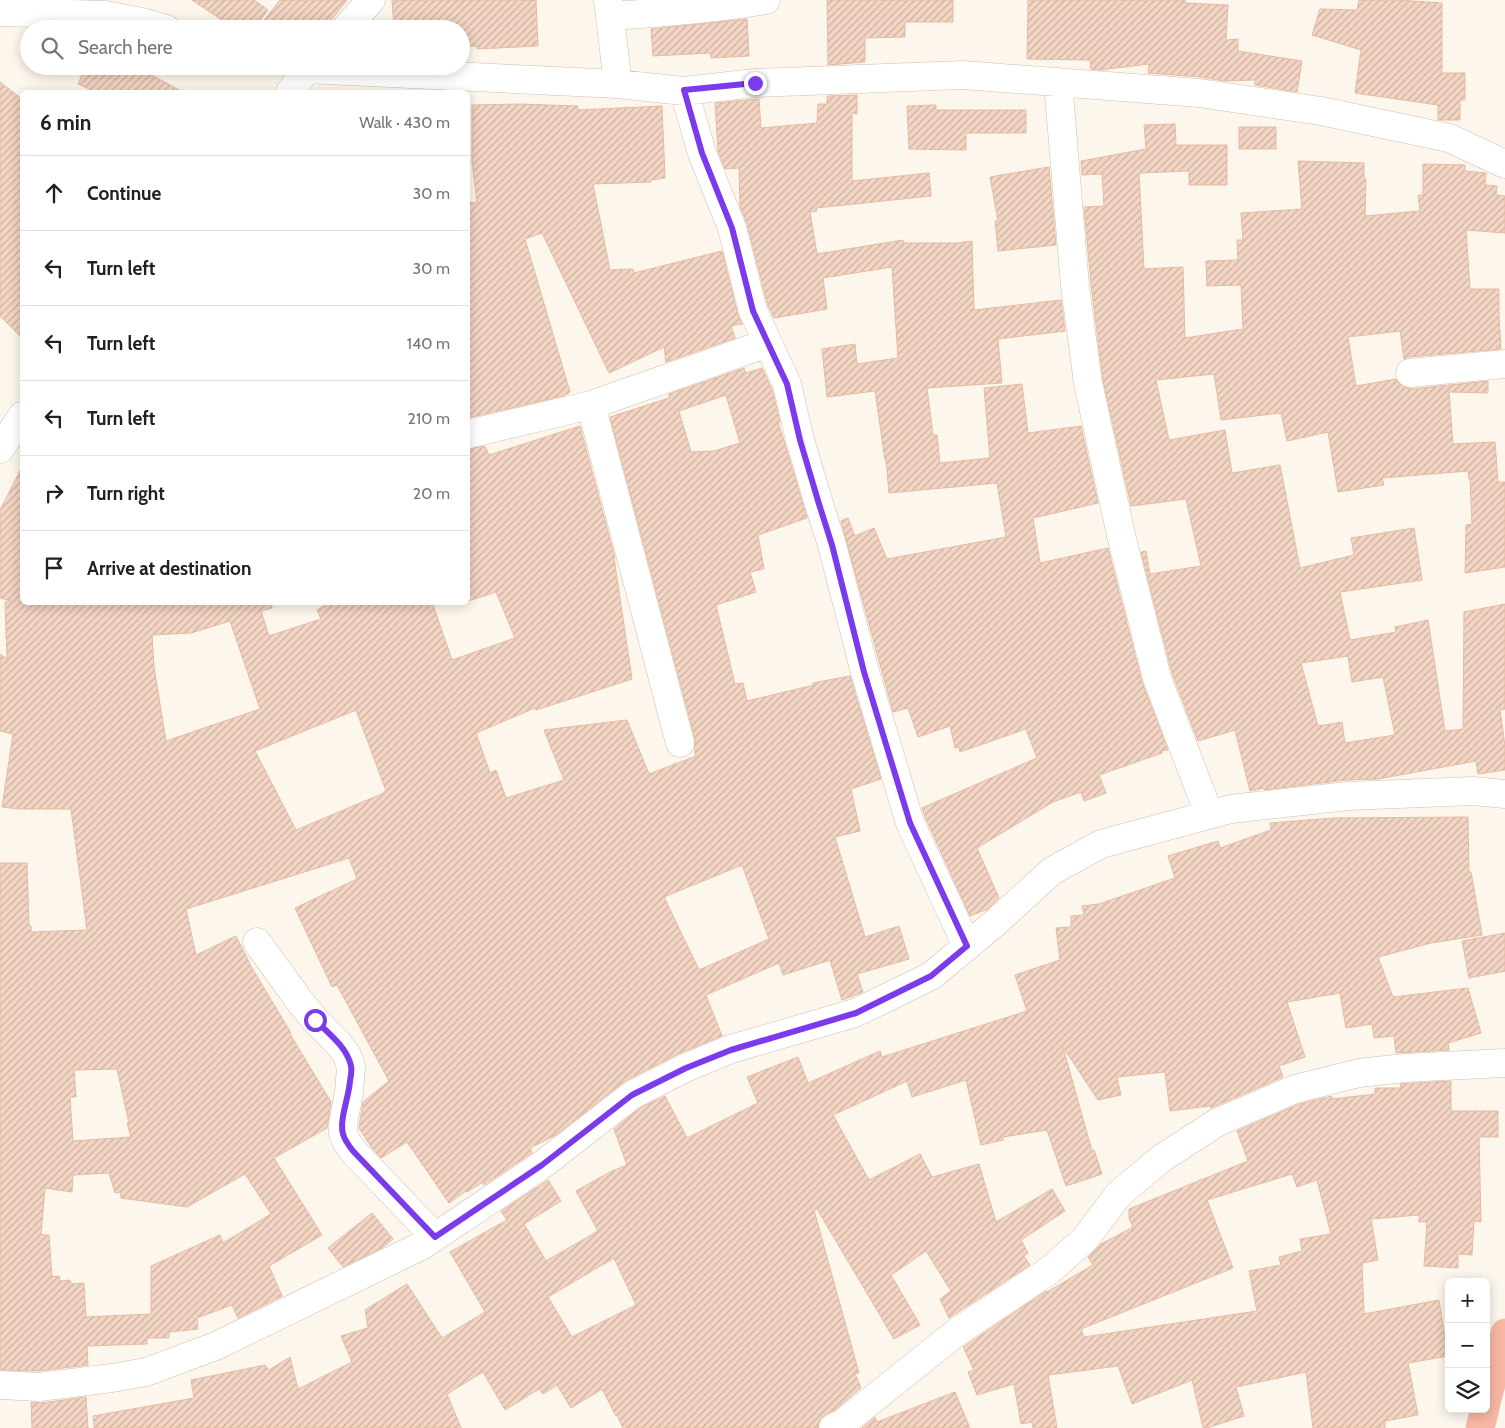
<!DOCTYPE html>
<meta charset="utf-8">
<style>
:root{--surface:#fff;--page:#f6f6f6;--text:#202124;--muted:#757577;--line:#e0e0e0}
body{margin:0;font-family:Cabin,sans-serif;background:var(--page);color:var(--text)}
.controls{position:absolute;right:15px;bottom:15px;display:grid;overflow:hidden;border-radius:8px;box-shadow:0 2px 12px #0003}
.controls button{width:45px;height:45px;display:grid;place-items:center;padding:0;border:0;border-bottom:1px solid var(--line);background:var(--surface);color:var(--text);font:25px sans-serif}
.stop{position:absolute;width:15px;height:15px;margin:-11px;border:4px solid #7c3aed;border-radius:50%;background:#fff}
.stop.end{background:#7c3aed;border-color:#fff;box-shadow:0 1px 5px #0008}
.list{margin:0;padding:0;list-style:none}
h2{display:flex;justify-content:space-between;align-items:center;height:65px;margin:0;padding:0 20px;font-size:21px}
h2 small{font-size:16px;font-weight:400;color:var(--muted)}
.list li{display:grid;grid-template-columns:32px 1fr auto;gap:15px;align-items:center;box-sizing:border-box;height:75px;padding:0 20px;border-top:1px solid var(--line)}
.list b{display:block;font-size:19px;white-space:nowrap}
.list em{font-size:16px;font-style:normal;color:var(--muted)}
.icon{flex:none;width:28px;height:28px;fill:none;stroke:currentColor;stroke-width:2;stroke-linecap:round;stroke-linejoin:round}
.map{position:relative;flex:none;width:1505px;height:1428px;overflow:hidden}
.search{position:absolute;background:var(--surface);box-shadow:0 2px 12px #0003;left:20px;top:20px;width:450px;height:55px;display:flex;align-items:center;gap:12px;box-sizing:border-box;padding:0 18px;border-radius:28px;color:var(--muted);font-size:19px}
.panel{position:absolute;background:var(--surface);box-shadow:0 2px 12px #0003;left:20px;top:90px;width:450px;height:515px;border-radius:8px}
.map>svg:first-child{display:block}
.building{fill:url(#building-hatch);stroke:#e6bba3;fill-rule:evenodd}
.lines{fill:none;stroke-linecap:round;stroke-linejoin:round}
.minor-casing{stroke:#d1beb0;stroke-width:29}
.highway-casing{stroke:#dad1cd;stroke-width:29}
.minor{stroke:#fff;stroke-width:28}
.highway{stroke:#f7b7a3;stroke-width:28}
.route{stroke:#7c3aed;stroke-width:6}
</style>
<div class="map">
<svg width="1505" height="1428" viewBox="0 0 1505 1428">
<defs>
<pattern id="building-hatch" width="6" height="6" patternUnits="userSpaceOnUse" patternTransform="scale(1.25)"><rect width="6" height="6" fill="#f3d5c3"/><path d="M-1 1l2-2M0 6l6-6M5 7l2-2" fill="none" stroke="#cab0a1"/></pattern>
</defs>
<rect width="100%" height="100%" fill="#fdf6ec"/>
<path class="building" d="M192,0H254L268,10L254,29H235Z
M280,0H347L324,29H257Z
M392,0H536L538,46L477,49V46L461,47V29H394Z
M827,0H953V22H905V37L865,38V62L828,65Z
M1028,0H1185V3L1228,5L1226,40L1238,39V51L1302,61L1297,92L1255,85V80L1224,81L1200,77L1148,73L1149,64L1100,70L1091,69L1090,60L1027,59Z
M1359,0H1398L1442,3V73H1465V100H1460V120H1438V105L1355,93L1361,50L1312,35L1320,9L1357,10Z
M747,19L749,56L711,58L710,53L653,56L651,29Z
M86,66H135L183,92H96L78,84Z
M0,82L22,99V338L0,316Z
M857,95V114L852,113V181L929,173L931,196L816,208L817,211L810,212L817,254L903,240V243H958L972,241L974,310L1061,300L1065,331L998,339L1002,383L927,388L933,435H937L940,463L990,458L984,388L1022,384L1028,433L1081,426L1098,503L1033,518L1040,563L1108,548L1142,682L1168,750L1162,751V753L1099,775L1106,793L1084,801L1081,792L1053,802L977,848L999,898L988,909L970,916L925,817L922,808L1037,758L1026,729L960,752L959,747L955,748L950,726L918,737L908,708L893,712L841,521L848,518L855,536L874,528L887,559L1006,537L997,483L889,493L886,460H885L875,391L827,397L822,349L855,344L857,364L898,358L892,267L823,278L827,309L774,318L768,306L747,224L740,206L739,168L725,169L718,151L715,103L759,99L761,128L817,123L818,104H827V96Z
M520,104L578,106V110L662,106L665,178L651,180V182L593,184L610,270L633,269L634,273L722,251L738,315L742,324L731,326L735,338L666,362L664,347L609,373L542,233L525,239L570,392L563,396L468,418V203L477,202L472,162V105Z
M936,105V110H1026V133H966V150L909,149L907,106Z
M1175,124L1176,145H1227V185H1189V171L1139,173L1144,269L1183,267L1185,338L1243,329L1241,285L1207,286L1206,261L1238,260L1237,240H1243L1241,213L1302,209L1298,161L1364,163V179H1366L1365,216L1420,211L1418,195H1423V164L1465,165V171L1486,173L1485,185L1497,186L1496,195L1505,196V233L1466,230L1470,289H1499V316L1501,349L1409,357L1404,359L1400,331L1348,337L1356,386L1396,379L1403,387L1411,389L1488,381V393L1449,392L1453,444L1495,442L1498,482H1505V567L1465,573L1466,525L1472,524L1470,479H1469L1468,471L1382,478L1384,485L1338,492L1328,432L1287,441L1281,413L1221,420L1214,374L1156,380L1169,440L1225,430L1232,473L1280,465L1300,568L1354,555L1351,538L1414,528L1422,580L1340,592L1350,640L1396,632L1395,627L1428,620L1445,731L1463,729L1464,612L1505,604V709L1500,710L1505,746V770L1478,774L1476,761L1378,779L1346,780L1264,790V788L1250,791L1235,730L1198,741L1172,673L1141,552L1146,551L1150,574L1201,566L1186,499L1131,506L1103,380L1091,284L1084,207L1104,206L1102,174L1082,175L1081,161L1146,149L1144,125ZM1348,656L1352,682L1383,677L1395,735L1345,743L1342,722L1318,726L1301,663Z
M1239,127H1276V149H1239Z
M1049,167L1056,245L998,251L995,221H998L990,177Z
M744,368L746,373L762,368L772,389L780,422L778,423L782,434L807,518L758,535L764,569L750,572L756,592L716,605L735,684L743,683L747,701L814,685L813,683L850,676L881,779L851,789L860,831L835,837L865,937L899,926L909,959L857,974L863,992L842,1000L830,960L783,975L779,963L706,995L722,1036L678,1054L625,1081L556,1135L530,1148L532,1153L484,1185L483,1182L467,1192L466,1191L449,1203L407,1142L381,1158L372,1148L359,1128L363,1102L389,1081L337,985L332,987L295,908L357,879L349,858L186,909L196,955L236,936L252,968L291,1033L290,1034L331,1102L327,1128L274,1158L322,1235L269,1266L282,1296L238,1318L232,1305L197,1318L198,1329L169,1332V1338H147V1344L87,1346L88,1365L38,1371L0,1370V863H27L29,926H31V932L87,930L71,809H20L2,807L13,734L0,731V654L7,659L5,602H14L0,598V510L22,467V602H271L272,608L261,611L269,636L321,619L317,610L331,602H432L452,660L515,638L496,592L468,601V449L485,446L489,455L580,426L615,558H614L632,679L536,710L535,708L476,733L490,773L496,770L506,798L564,780L544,730L627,720L649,774L696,756L694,748L695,739L610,417L669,398V394ZM726,395L740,443L714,451L691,452L679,411ZM230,621L260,709L166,741L154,667L152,635L191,633ZM356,710L386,791L384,792V793L296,830L255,751ZM742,865L769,939L699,970L664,897ZM117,1069L129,1123H127L131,1137L73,1141L70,1097H76L74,1070ZM109,1173L115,1193L120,1192L121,1198L187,1207L245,1174L271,1214L223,1243L220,1235L151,1266V1314L86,1317L84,1283L71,1284L70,1280L60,1281L59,1276L52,1277L49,1235H41L45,1188L72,1192L73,1175Z
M1468,817L1469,872H1471L1482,935L1431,943L1378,957L1393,997L1468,988L1481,1033L1448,1043L1449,1050L1396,1053L1394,1036L1374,1038L1372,1024L1346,1028L1340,993L1287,1002L1305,1057L1279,1066L1283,1077L1211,1108L1210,1106L1170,1111L1165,1072L1117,1077L1121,1095L1098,1100L1063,1047L1092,1151L1094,1150L1102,1174L1066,1186L1047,1130L1003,1137V1140L981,1145L966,1080L912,1097L907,1081L833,1115L869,1180L920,1154L932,1177L979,1164L996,1222L1052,1189L1065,1211L1021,1240L1028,1253L1024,1256L1030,1265L949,1318L940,1299L951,1291L926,1251L891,1275L920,1325L894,1339L817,1209L814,1210L859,1373L855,1374L861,1388L835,1410L826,1414L820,1419L818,1428H623L617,1415L616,1416L602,1389L571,1408L557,1385L543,1394L539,1389L505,1410L483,1372L447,1394L461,1428H94L93,1416L194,1398L191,1380L265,1365L269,1370L290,1357L298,1389L352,1362L341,1336L368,1328L365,1310L407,1284L442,1338L485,1312L450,1252L507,1220L501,1211L548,1180L561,1201L524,1224L546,1261L598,1231L576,1191L612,1171L627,1165L614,1129L640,1108L665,1096L687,1138L758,1103L747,1077L798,1057L808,1083L880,1051L882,1057L1027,1011L1015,975L1060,960L1056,928L1071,927V916L1084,915L1082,906L1099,904L1175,878L1168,856L1218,841L1220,848L1271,830L1270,823L1334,818ZM614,1258L636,1305L572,1337L548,1297Z
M1505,933V971L1469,978L1462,941Z
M1451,1081V1111H1498V1137H1479L1481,1222L1474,1221L1472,1255L1458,1254V1268L1424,1266L1427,1222H1419V1215L1371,1219L1378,1260L1362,1263L1364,1314L1439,1300L1448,1356L1408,1363L1418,1415L1385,1421V1428H1313L1306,1372L1236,1387L1244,1416L1207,1428H1203L1192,1380L1132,1404L1118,1366L1048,1375L1057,1428H1033L1032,1422L1021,1424L1014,1384L977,1395L968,1372L974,1370L963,1347L1046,1291L1047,1292L1093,1265L1088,1257L1101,1244L1133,1227L1129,1218V1209L1248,1161L1237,1131L1299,1104L1332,1096V1099L1375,1094V1088H1401L1400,1084ZM1292,1174L1297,1187L1317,1180L1331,1234L1300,1239L1302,1251L1279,1257L1281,1265L1249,1271L1257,1311L1084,1337L1081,1329L1233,1268L1207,1200Z
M372,1213L393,1239L382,1248L343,1267L328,1248Z
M955,1392L970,1428H862L875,1417L877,1422Z
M86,1397L88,1428H32L31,1402L41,1403Z"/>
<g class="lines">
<g class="minor-casing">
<path id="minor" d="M608,0L618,84
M0,12L105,15L142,22L166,29
M610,16C662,13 714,9 766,0
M345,29L371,0
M298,66L306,69L618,84L684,91L755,83L963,75L1199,93L1321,111L1449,138L1505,164
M1058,82L1075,286L1088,383L1121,535L1157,678L1209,814
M684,91L702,153L732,228L753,311L787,384L800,440L819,504L832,545L865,672L910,823L967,946
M290,92L309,66
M1410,373L1505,364
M591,405L680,743
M468,434L591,405L768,343
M0,449L22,416
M257,942L301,1003L315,1020L337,1042L347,1055L351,1067L349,1092L343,1124V1133L346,1141L353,1151L435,1237
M0,1385L39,1387L112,1378L146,1372L216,1346L423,1245L542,1165L632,1095L685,1068L731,1049L855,1013L931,976L995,923L1052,871L1101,844L1231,809L1348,796L1473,791L1505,794
M833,1428L843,1423L957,1332L1050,1270L1085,1239L1119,1194L1162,1158L1218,1122L1295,1089L1359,1073L1404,1068L1505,1063"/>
</g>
<g class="highway-casing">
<path id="highway" d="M1486,1403L1505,1333
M1480,1428L1485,1409"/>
</g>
<use href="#minor" class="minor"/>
<use href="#highway" class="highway"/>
</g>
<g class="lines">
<path class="route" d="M315,1020C328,1033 347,1047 351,1066C352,1070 351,1076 350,1081C349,1097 339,1120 343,1134C345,1141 349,1146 353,1151L435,1237L542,1165L632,1095L686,1068L731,1050L856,1013L931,976L967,946L910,823L864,672L832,545L819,504L800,440L787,384L753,311L732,228L702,153L684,90L755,83"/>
</g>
</svg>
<div class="controls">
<button>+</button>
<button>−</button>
<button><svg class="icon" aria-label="layers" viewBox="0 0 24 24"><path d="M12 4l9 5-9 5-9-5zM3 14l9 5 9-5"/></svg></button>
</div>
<div class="stop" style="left:315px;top:1020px"></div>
<div class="stop end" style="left:755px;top:83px"></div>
<div class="search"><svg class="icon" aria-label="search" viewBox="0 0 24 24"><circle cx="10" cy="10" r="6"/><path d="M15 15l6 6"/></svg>Search here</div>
<section class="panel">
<h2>6 min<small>Walk · 430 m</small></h2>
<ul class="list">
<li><svg class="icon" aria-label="ahead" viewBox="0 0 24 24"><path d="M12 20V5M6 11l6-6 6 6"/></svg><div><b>Continue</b></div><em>30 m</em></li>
<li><svg class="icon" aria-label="left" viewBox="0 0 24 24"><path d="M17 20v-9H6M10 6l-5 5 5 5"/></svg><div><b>Turn left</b></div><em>30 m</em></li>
<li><svg class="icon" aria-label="left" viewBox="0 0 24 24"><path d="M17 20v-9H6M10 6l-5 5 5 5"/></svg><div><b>Turn left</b></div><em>140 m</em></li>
<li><svg class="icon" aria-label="left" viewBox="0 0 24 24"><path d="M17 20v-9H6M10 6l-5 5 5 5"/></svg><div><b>Turn left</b></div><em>210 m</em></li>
<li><svg class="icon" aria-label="right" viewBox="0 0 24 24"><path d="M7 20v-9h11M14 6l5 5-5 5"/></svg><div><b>Turn right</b></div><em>20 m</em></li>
<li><svg class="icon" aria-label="arrive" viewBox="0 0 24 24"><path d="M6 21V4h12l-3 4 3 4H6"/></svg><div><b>Arrive at destination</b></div></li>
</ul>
</section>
</div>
